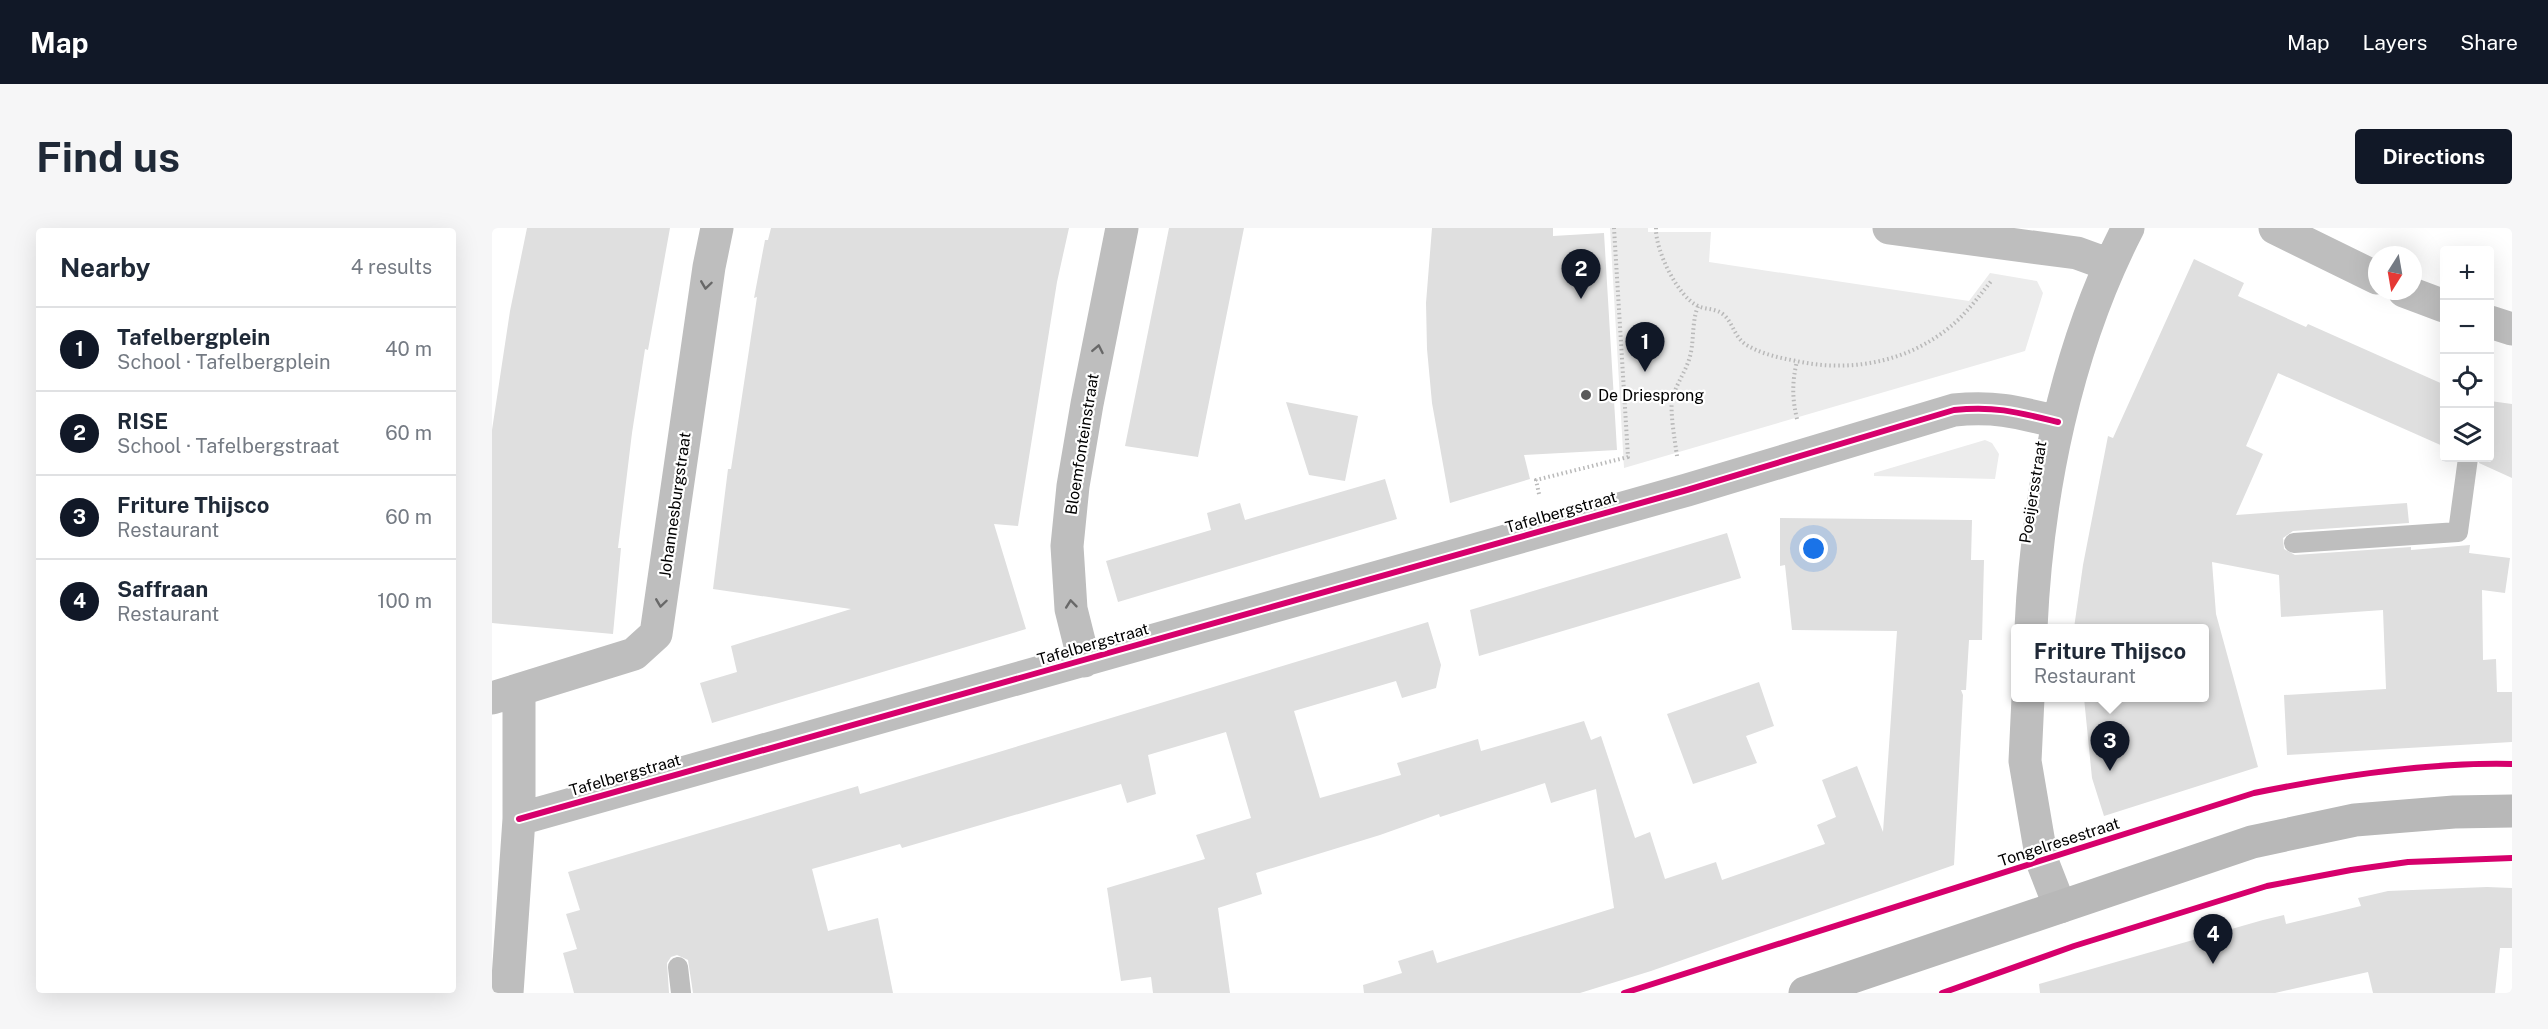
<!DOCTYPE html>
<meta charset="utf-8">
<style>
:root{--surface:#fff;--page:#f6f6f7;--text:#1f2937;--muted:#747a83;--line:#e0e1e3;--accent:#111827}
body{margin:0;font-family:"Public Sans",sans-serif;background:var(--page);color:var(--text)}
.controls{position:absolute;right:18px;top:18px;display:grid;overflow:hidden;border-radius:6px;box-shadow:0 6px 24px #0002}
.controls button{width:54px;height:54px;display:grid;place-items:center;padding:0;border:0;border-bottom:2px solid var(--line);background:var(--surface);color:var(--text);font:30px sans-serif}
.compass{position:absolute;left:1876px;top:18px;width:54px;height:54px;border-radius:50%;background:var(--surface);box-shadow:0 6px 24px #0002;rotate:191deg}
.you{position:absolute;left:1322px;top:321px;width:21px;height:21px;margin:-15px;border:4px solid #fff;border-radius:50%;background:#1a73e8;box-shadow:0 0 0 9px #1a73e833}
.badge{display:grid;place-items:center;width:39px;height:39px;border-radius:50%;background:var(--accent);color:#fff;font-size:20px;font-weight:700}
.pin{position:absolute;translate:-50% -50px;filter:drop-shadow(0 2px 3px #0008)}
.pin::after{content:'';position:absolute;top:32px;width:21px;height:18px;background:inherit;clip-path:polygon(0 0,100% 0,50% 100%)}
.popup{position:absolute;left:1519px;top:396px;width:198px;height:78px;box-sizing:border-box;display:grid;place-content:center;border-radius:6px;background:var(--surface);filter:drop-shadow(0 2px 4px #0005);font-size:20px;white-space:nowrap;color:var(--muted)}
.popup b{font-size:22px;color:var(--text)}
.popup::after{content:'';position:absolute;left:50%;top:100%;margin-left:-12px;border:12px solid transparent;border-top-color:var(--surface)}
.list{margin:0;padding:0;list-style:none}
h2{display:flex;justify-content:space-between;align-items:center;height:78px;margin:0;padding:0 24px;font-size:26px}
h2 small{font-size:20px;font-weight:400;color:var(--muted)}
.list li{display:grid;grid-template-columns:39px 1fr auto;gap:18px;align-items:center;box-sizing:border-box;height:84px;padding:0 24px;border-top:2px solid var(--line)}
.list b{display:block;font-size:22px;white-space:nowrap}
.list p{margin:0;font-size:20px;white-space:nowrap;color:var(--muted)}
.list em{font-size:20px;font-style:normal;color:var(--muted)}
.icon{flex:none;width:33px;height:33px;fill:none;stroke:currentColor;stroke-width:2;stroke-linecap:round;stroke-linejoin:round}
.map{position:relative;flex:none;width:2020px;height:765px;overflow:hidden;border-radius:6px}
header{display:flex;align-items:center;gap:36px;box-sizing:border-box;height:84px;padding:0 30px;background:var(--accent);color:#fff}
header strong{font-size:28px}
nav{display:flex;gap:33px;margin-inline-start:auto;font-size:21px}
.intro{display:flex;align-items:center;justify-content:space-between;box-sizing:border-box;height:144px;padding:0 36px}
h1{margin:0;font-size:42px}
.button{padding:15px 27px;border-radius:6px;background:var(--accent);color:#fff;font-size:21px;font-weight:700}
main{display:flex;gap:36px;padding:0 36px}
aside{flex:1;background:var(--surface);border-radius:6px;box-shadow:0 6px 24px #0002}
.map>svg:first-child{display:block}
.green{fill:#ececec}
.building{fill:#dfdfdf}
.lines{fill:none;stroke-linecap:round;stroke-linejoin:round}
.path{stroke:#b9b9b9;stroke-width:4;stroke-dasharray:1.5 3;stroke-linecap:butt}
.lane{stroke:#bebebe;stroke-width:20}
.street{stroke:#bebebe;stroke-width:33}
.secondary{stroke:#b8b8b8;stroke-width:33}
.cycleway-casing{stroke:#fff;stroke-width:10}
.cycleway{stroke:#d6006c;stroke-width:6}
.oneway{stroke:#686868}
.poi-dot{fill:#595959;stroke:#fff;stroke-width:2}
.labels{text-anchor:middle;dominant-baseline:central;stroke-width:4.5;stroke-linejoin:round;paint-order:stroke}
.poi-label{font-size:16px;fill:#000;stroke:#fff;text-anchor:start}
.street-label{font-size:16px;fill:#000;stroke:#fff}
</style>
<header>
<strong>Map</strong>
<nav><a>Map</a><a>Layers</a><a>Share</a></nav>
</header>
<div class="intro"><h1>Find us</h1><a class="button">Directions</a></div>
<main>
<aside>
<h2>Nearby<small>4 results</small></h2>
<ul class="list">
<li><span class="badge">1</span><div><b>Tafelbergplein</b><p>School · Tafelbergplein</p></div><em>40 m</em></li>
<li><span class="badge">2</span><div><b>RISE</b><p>School · Tafelbergstraat</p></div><em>60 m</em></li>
<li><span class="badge">3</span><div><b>Friture Thijsco</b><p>Restaurant</p></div><em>60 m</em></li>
<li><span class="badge">4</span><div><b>Saffraan</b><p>Restaurant</p></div><em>100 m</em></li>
</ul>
</aside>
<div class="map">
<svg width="2020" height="765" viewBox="0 0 2020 765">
<rect width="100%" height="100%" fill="#fff"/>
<path class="green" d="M1118,0H1156V4H1219L1217,34L1477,73L1498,45L1545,53L1551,65L1533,123L1132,240Z
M1493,212L1500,215L1507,226L1503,251L1382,248V245Z"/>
<path class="building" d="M35,0H178L156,122L153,121L140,205L126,320H129L121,406L0,395V202L18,83Z
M279,0H577L565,54L526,298L502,296L534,401L220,495L208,455L245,444L239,418L359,381L221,361L236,241H239L265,69L262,70L273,12H276Z
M677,0H752L706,229L633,218Z
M940,0H1061V8L1112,5L1125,222L1032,227L1038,251L958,275L940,175L935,121L934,75Z
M1702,31L1752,55L1746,68L1814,99L1816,96L1953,157V219L1786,145L1754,218L1771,226L1744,287L1915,275L1917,295L1801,303L1791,310L1792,321L1803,327L1919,319V322L1978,317L1977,325L2018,330L2013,365L1990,362L1991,432L2004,431L2005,464H2020V514L1795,527L1792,467L1894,461L1891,382L1789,389L1787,347L1720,334L1724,386L1766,539L1612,588L1600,550L1592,470H1713V400H1582L1591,337L1616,208L1621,210Z
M1998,173L2020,176V250L1987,235L1988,230H1998Z
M794,174L866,188L853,253L817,247Z
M893,251L905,291L626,374L614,333L719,302L715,285L748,275L753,292Z
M1288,290L1480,292L1479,332H1492L1490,412H1477L1474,462H1469L1471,467L1462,637L1159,743L1088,765H872L871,757L910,745L906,733L941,722L945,735L1122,680L1104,561L1059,575L1053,555L948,589L947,586L888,607L764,645L770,666L726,680L738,765H661L659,749L629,753L615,660L713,631L704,607L759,590L734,504L656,527L664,566L635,575L629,556L410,620L408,616L320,641L336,703L386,690L401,765H201L196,732L185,727L179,729L175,735L177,765H82L71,725L85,721L74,686L88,682L76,644L366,558L368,566L936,394L949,437L944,460L910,470L904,453L802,483L828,570L909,547L905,535L986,511L989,523L1092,493L1099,512L1109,508L1143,610L1158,604L1173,651L1224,634L1230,652L1333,616L1325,597L1344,589L1330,552L1365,538L1391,604L1405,403L1300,402L1293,337L1288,338Z
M1235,305L1249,350L987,428L978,382Z
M1267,454L1282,498L1254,508L1265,535L1201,556L1175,486Z
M1995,659L2020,660V720H2008L2003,765H1881L1876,744L1783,765H1548L1547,756L1771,692L1792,687L1794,696L1869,678L1866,670L1896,663Z"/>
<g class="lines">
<path class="path" d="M1164,0C1163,22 1186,69 1206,78C1215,82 1224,80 1232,87C1241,95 1242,108 1253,116C1270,127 1290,130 1309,134C1366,145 1425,131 1467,91C1479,79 1489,66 1500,52
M1305,191C1300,170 1300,154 1305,133
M1185,228C1183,214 1178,184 1180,172C1184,155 1196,141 1199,124C1202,108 1200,94 1206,78
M1047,266L1044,252L1136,229L1122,0"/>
<path class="lane" d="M1802,315L1966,304L1976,230
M186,739L189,765"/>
<path class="street" d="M1397,0L1585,25L1618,37
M1783,0L1885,50
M1912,63L1952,78
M1998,94L2020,101
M1539,400C1545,266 1574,120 1636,0
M592,433L579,381L575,318L581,258L595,176L630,0
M0,470L142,426L164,406L217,39L225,0
M1536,470L1533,533L1550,633L1568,679
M27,591L1195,262L1462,182C1504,178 1525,184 1566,194
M15,765L27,591V463"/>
<path class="secondary" d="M1313,765L1760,614L1863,592L1962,584L2020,583"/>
<g class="cycleway-casing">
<path id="cycleway" d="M27,591L1195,262L1462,182C1504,178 1525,184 1566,194
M1132,765L1762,565C1845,548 1936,534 2020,536
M1450,765L1582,718L1775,658L1859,642L1916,634L2020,630"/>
</g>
<use href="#cycleway" class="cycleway"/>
</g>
<defs><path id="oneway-chevron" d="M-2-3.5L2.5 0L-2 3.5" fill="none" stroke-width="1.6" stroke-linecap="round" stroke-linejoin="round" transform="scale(1.5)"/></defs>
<g class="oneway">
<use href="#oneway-chevron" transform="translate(214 57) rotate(98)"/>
<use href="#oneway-chevron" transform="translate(606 121) rotate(-79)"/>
<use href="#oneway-chevron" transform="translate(169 375) rotate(98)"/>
<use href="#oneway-chevron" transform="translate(579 376) rotate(-96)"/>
</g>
<circle class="poi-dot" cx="1094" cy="167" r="6"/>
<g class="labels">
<g class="poi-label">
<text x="1106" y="167">De Driesprong</text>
</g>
<g class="street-label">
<text transform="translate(590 216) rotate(-81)">Bloemfonteinstraat</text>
<text transform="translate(1541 264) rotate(-81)">Poeijersstraat</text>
<text transform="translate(183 277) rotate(-82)">Johannesburgstraat</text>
<text transform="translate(1069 284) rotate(-16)">Tafelbergstraat</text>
<text transform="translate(601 416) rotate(-16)">Tafelbergstraat</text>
<text transform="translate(133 547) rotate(-16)">Tafelbergstraat</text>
<text transform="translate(1567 614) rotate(-18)">Tongelresestraat</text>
</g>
</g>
</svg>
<div class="controls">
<button>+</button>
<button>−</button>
<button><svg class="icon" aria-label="locate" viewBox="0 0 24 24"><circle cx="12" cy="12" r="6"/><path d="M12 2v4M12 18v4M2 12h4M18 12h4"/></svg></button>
<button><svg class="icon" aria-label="layers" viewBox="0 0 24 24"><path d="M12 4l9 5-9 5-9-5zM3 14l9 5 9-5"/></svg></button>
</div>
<svg class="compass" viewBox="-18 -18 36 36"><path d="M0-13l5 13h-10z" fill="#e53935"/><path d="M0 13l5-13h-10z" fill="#747a83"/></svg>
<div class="you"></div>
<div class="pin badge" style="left:1153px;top:144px">1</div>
<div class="pin badge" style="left:1089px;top:71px">2</div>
<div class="pin badge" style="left:1618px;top:543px">3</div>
<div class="popup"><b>Friture Thijsco</b>Restaurant</div>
<div class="pin badge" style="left:1721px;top:736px">4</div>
</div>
</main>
